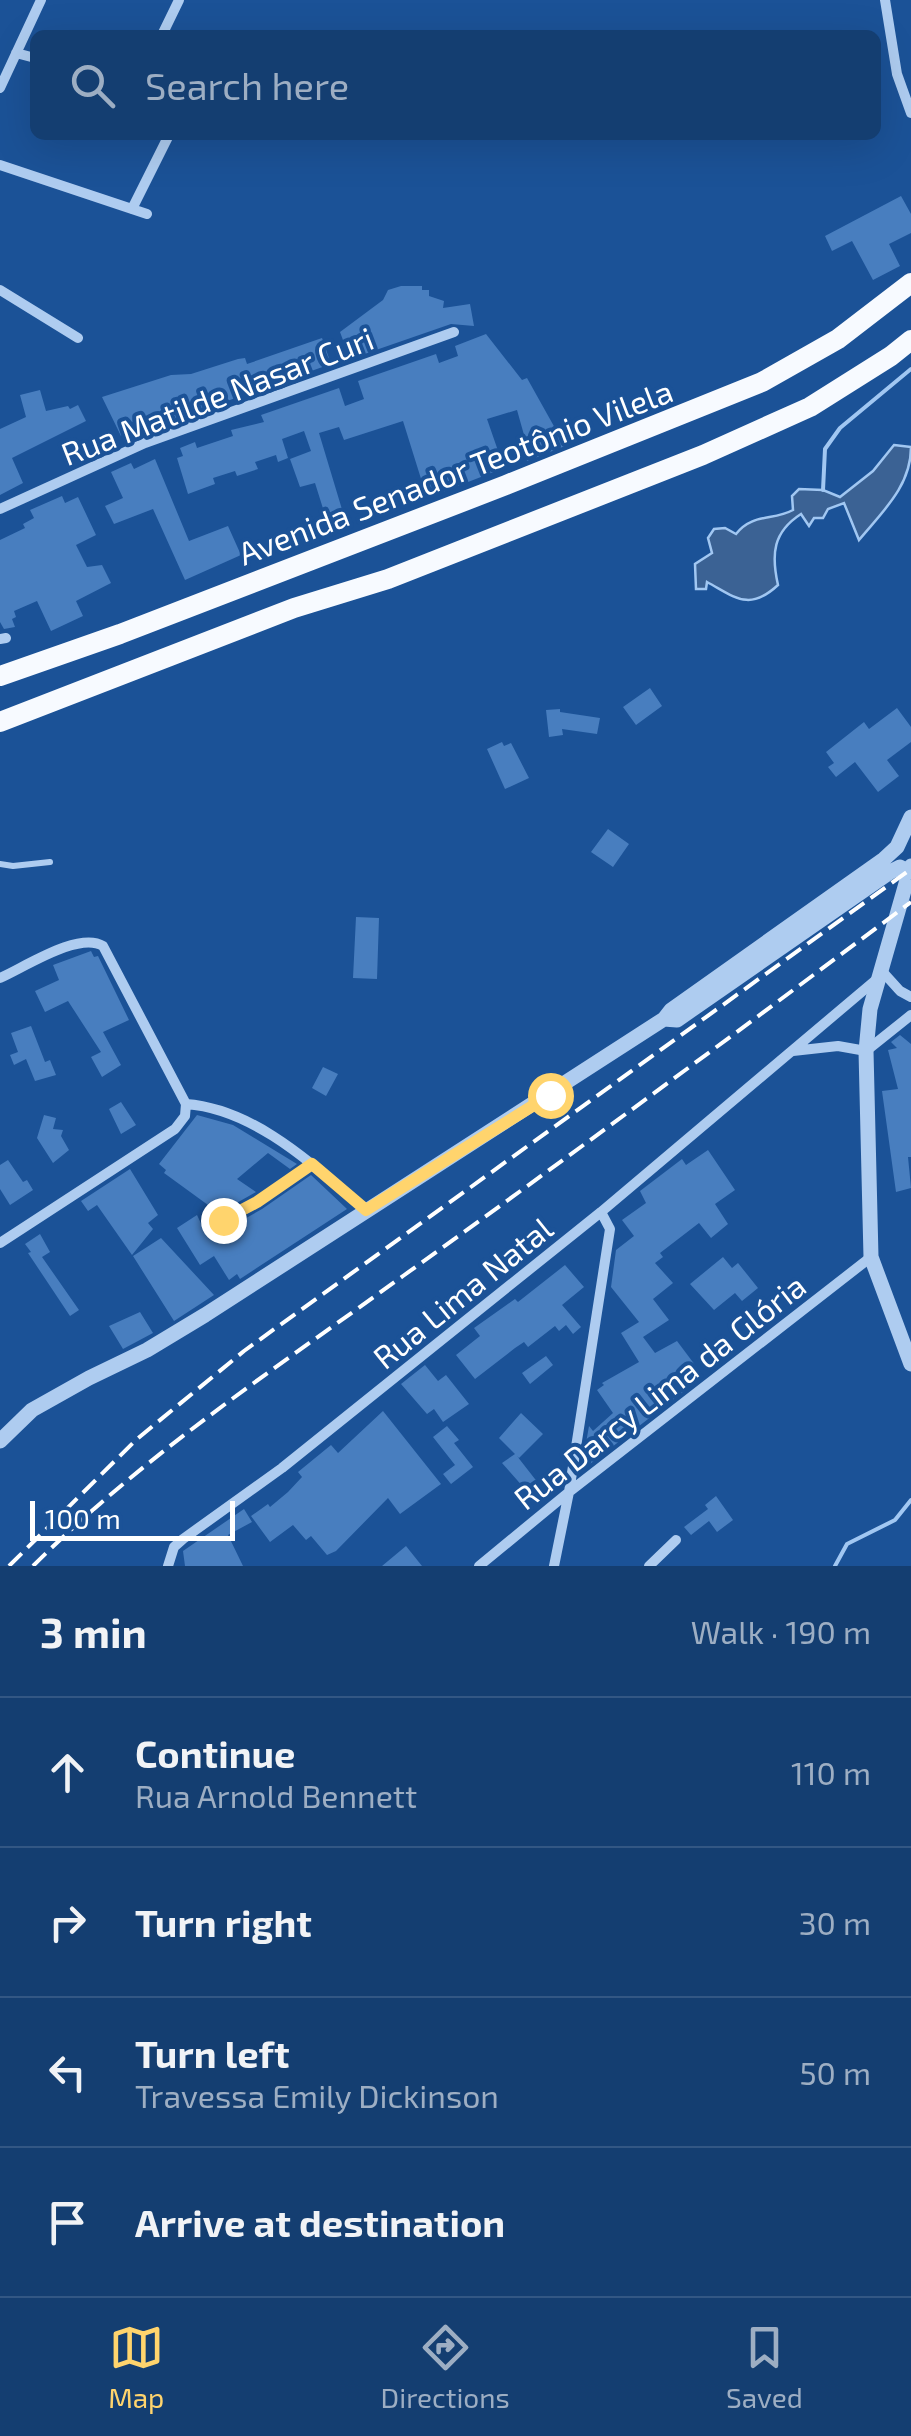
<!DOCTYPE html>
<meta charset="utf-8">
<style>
:root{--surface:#143e71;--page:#214979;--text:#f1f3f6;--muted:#9daec3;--line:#335784;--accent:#ffd46d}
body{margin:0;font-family:"Exo 2",sans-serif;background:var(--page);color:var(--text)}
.scale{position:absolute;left:30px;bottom:25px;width:205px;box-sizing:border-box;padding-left:10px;border:5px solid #fff;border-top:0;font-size:28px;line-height:35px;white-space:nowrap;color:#fff;-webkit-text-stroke:8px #1b5297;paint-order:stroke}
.stop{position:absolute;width:30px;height:30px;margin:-22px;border:8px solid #ffd46d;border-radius:50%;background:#fff}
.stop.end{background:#ffd46d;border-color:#fff;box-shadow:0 2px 10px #0008}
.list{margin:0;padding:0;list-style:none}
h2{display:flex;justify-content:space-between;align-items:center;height:130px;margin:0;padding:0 40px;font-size:42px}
h2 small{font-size:32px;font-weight:400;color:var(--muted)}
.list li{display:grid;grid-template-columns:65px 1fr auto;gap:30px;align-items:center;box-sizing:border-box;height:150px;padding:0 40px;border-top:2px solid var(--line)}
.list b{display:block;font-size:38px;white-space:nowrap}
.list p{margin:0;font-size:32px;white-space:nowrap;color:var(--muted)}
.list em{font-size:32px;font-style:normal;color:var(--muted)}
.icon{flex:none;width:55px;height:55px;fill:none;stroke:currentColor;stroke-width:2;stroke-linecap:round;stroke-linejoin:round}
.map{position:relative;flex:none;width:911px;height:1566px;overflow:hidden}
.search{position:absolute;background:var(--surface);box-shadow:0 10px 40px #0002;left:30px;right:30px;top:30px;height:110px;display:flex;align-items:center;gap:25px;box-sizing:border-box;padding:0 35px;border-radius:15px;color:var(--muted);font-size:38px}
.sheet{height:730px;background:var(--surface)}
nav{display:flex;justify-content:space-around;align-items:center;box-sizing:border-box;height:140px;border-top:2px solid var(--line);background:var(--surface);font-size:28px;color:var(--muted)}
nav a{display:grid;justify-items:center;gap:5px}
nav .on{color:var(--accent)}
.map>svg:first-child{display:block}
.water{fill:#3b6294;stroke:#a1c7f2;stroke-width:2.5}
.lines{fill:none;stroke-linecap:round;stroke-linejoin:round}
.stream{stroke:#a1c7f2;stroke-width:4}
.building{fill:#487ebf}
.service{stroke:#aeccf0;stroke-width:6}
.minor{stroke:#aeccf0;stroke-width:10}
.tertiary{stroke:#aeccf0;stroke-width:15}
.primary{stroke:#f7faff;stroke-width:20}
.rail{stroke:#fff;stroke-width:4;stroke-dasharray:18 8;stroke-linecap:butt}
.route{stroke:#ffd46d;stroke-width:12}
.labels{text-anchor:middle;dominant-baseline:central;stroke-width:8;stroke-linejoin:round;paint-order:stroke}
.street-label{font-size:32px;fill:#fff;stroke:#1b5297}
</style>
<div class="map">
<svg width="911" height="1566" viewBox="0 0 911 1566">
<rect width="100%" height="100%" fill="#1b5297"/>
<path class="water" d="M894,445L911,447C911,486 883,511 859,540L844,503L828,509L823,518H814L809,526L801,514C773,532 771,554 778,585C749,612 735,597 707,582L706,589H696L695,564L712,553L708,538L714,529L725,528L736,534C752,513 773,521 793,510L792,496L799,489L823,490L840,497L873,471Z"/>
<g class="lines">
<path class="stream" d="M823,490L825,449L840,428L911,369
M835,1566L847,1544L895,1520L911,1500"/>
</g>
<path class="building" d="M901,196L911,214V233L889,244L900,266L873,280L852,241L832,251L825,236Z
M401,286H422V290H429V296L444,301L443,308L470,304L474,326L451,324L350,359L340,332L383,300L388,290Z
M486,334L522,380L527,378L565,446L527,461L524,446L526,442L517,410L487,419L504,468L427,498L403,421L344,440L339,427L319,433L344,516H346L350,527L331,534L315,483L300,487L290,459L311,451L304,431L282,439L288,458L278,462L276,455L255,462L258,469L237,476L235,471L213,478L215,484L188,494L177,458L183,456L180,448L195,442L197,448L233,436L231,430L264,422L261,415L339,388L345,406L364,399L358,381L436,354L439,363L458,356L455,346Z
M322,338L331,364L134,434L133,431L121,436L102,397L171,375L191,374L238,359L245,358L247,364Z
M40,390L46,411L68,406L70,409L78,405L86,421L12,458L23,483L0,495V429L26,417L20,395Z
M155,459L189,541L228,526L241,555L185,580L153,509L114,524L105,506L123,498L111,472L131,463L134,469Z
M62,496L65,503L78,497L96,535L76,545L87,567L102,565L111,583L76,601L83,616L51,631L37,601L14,611L16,617L12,619L15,627L4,629L0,622V540L25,528L23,524L34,518L30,510Z
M650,688L662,706L636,725L623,707Z
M897,708L911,727V742L887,760L899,776L878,792L855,762L836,777L828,767L834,763L826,752L864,722L869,729Z
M560,709V712L600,718L597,734L562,729L563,735L549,737L546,710Z
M502,742L504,746L511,743L529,778L505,789L487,749Z
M608,829L629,844L613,867L591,852Z
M356,917L379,918L377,979L353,978Z
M91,951L94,957L98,956L129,1020L103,1032L121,1065L102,1077L91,1057L101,1052L68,1001L45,1012L35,991L59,980L53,965Z
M31,1026L45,1062L50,1060L56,1075L35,1081L26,1059L14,1065L10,1055L18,1052L11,1033Z
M900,1035L911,1044V1157H908L911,1188L896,1192L882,1091L898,1089L888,1050L897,1048L891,1042Z
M323,1067L338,1074L326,1096L312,1088Z
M121,1102L136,1125L121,1134L109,1109Z
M44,1115L56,1118L53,1129L63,1130L61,1136L69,1150L53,1163L37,1138Z
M197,1115L233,1125L297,1164L290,1169L268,1153L237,1179L256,1192L219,1213L164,1173L166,1170L159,1164Z
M708,1150L735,1190L715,1204L728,1224L711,1238L699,1223L660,1253L663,1257L655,1263L673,1283L653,1299L669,1320L643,1337L655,1353L677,1341L698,1369L679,1387L683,1392L590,1464L583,1460L589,1426L593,1431L613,1413L597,1390L604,1385L602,1383L639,1362L621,1333L639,1322L611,1287L616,1250L634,1236L622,1220L646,1203L640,1191L682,1159L686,1165Z
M8,1160L23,1182L27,1180L33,1190L10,1205L0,1189V1165Z
M130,1169L158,1215L148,1223L153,1229L132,1255L97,1205L88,1211L81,1201Z
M311,1175L347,1209L240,1279L237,1274L229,1280L214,1256L200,1265L177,1228L197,1215L205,1232L211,1237L216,1235L262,1209Z
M40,1234L50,1252L42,1257L79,1310L70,1316L28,1253L31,1252L25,1244Z
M161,1238L214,1295L174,1321L133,1256Z
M723,1257L732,1268L738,1263L758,1288L742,1301L735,1293L714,1310L690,1284Z
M565,1265L584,1287L562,1305L581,1327L573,1334L566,1325L559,1331L555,1326L528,1347L524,1342L515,1348L475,1379L456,1355L480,1336L474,1328L515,1299L518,1302Z
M140,1312L153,1333L123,1349L109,1326Z
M546,1356L553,1365L530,1384L522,1373Z
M425,1365L438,1381L446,1375L469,1404L443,1422L434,1409L427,1414L401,1384Z
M383,1411L441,1484L400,1514L388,1498L336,1551L327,1555L311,1536L306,1540L293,1525L270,1542L251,1516L268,1504L270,1507L288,1492L302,1477L298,1472L331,1445L338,1453Z
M521,1413L543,1434L519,1458L517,1456L549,1497L539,1505L502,1463L515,1454L499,1438Z
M447,1426L459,1440L454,1443L473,1467L451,1484L443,1474L455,1465L433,1437Z
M716,1496L733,1520L717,1532L709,1521L691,1535L684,1527L708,1509L705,1505Z
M244,1509L252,1522L228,1535L243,1566H185L183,1551Z
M406,1546L422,1566H382Z"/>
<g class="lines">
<path class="service" d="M0,864L13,866L50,862"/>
<path class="minor" d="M885,0L897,74L911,113
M162,35L179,0
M16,53L35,58
M0,88L41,0
M0,165L147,214
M132,209L169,135
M0,290L78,338
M0,509L145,443L454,332
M0,639L6,638
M881,970L900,991L911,997
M0,978C25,967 79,931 103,946L186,1104L185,1116L175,1129L0,1243
M793,1051L838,1046L866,1051L911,1015
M186,1104C256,1109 315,1167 366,1210
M212,1227L257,1202L312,1164
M168,1566L174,1547L183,1539L282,1468L601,1212L877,979
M479,1566L569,1492L871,1257
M554,1566L569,1492L610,1229L601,1212
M649,1566L676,1540"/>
<path class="tertiary" d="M911,866L870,1009L866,1051L871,1257L911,1364
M664,1019L677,1020L890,872L900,867L909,872
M0,1441L32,1410L89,1378L147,1350L205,1315L664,1019L671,1010L884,859L897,847L911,817"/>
<path class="primary" d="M0,676L120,634L506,485L762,382L838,339L911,283
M0,722L294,608L388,579L703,455L810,407L891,356L911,340"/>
<path class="rail" d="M9,1566L137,1439L244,1351L911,869
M33,1566C144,1455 276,1368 403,1276C574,1153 743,1028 911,902"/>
</g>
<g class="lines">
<path class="route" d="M223,1220L257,1202L312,1164L366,1210L550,1095"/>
</g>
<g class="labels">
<g class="street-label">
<text transform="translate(217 395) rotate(-21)">Rua Matilde Nasar Curi</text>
<text transform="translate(455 471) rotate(-21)">Avenida Senador Teotônio Vilela</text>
<text transform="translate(462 1292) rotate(-39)">Rua Lima Natal</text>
<text transform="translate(659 1391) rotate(-38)">Rua Darcy Lima da Glória</text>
</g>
</g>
</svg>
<div class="scale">100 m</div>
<div class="stop" style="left:550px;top:1095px"></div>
<div class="stop end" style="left:223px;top:1220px"></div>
<div class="search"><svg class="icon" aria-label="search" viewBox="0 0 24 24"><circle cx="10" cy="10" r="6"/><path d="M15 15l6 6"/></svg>Search here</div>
</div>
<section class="sheet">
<h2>3 min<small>Walk · 190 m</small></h2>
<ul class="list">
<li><svg class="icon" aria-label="ahead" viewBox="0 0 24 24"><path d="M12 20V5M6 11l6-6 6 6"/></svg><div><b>Continue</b><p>Rua Arnold Bennett</p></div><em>110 m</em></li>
<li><svg class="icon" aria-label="right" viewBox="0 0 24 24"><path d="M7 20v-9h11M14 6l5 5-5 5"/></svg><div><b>Turn right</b></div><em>30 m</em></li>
<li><svg class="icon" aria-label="left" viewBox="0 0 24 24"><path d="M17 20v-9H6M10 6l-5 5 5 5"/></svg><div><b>Turn left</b><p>Travessa Emily Dickinson</p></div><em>50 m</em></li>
<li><svg class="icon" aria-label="arrive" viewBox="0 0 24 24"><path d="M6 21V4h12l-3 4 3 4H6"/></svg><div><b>Arrive at destination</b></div></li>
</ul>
</section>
<nav>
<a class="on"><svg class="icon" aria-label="map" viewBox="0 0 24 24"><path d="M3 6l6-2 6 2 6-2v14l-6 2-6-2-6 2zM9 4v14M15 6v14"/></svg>Map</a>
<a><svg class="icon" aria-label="directions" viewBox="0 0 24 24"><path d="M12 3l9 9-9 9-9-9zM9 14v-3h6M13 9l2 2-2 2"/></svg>Directions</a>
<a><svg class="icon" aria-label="saved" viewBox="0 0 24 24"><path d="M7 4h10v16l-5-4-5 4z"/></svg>Saved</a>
</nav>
